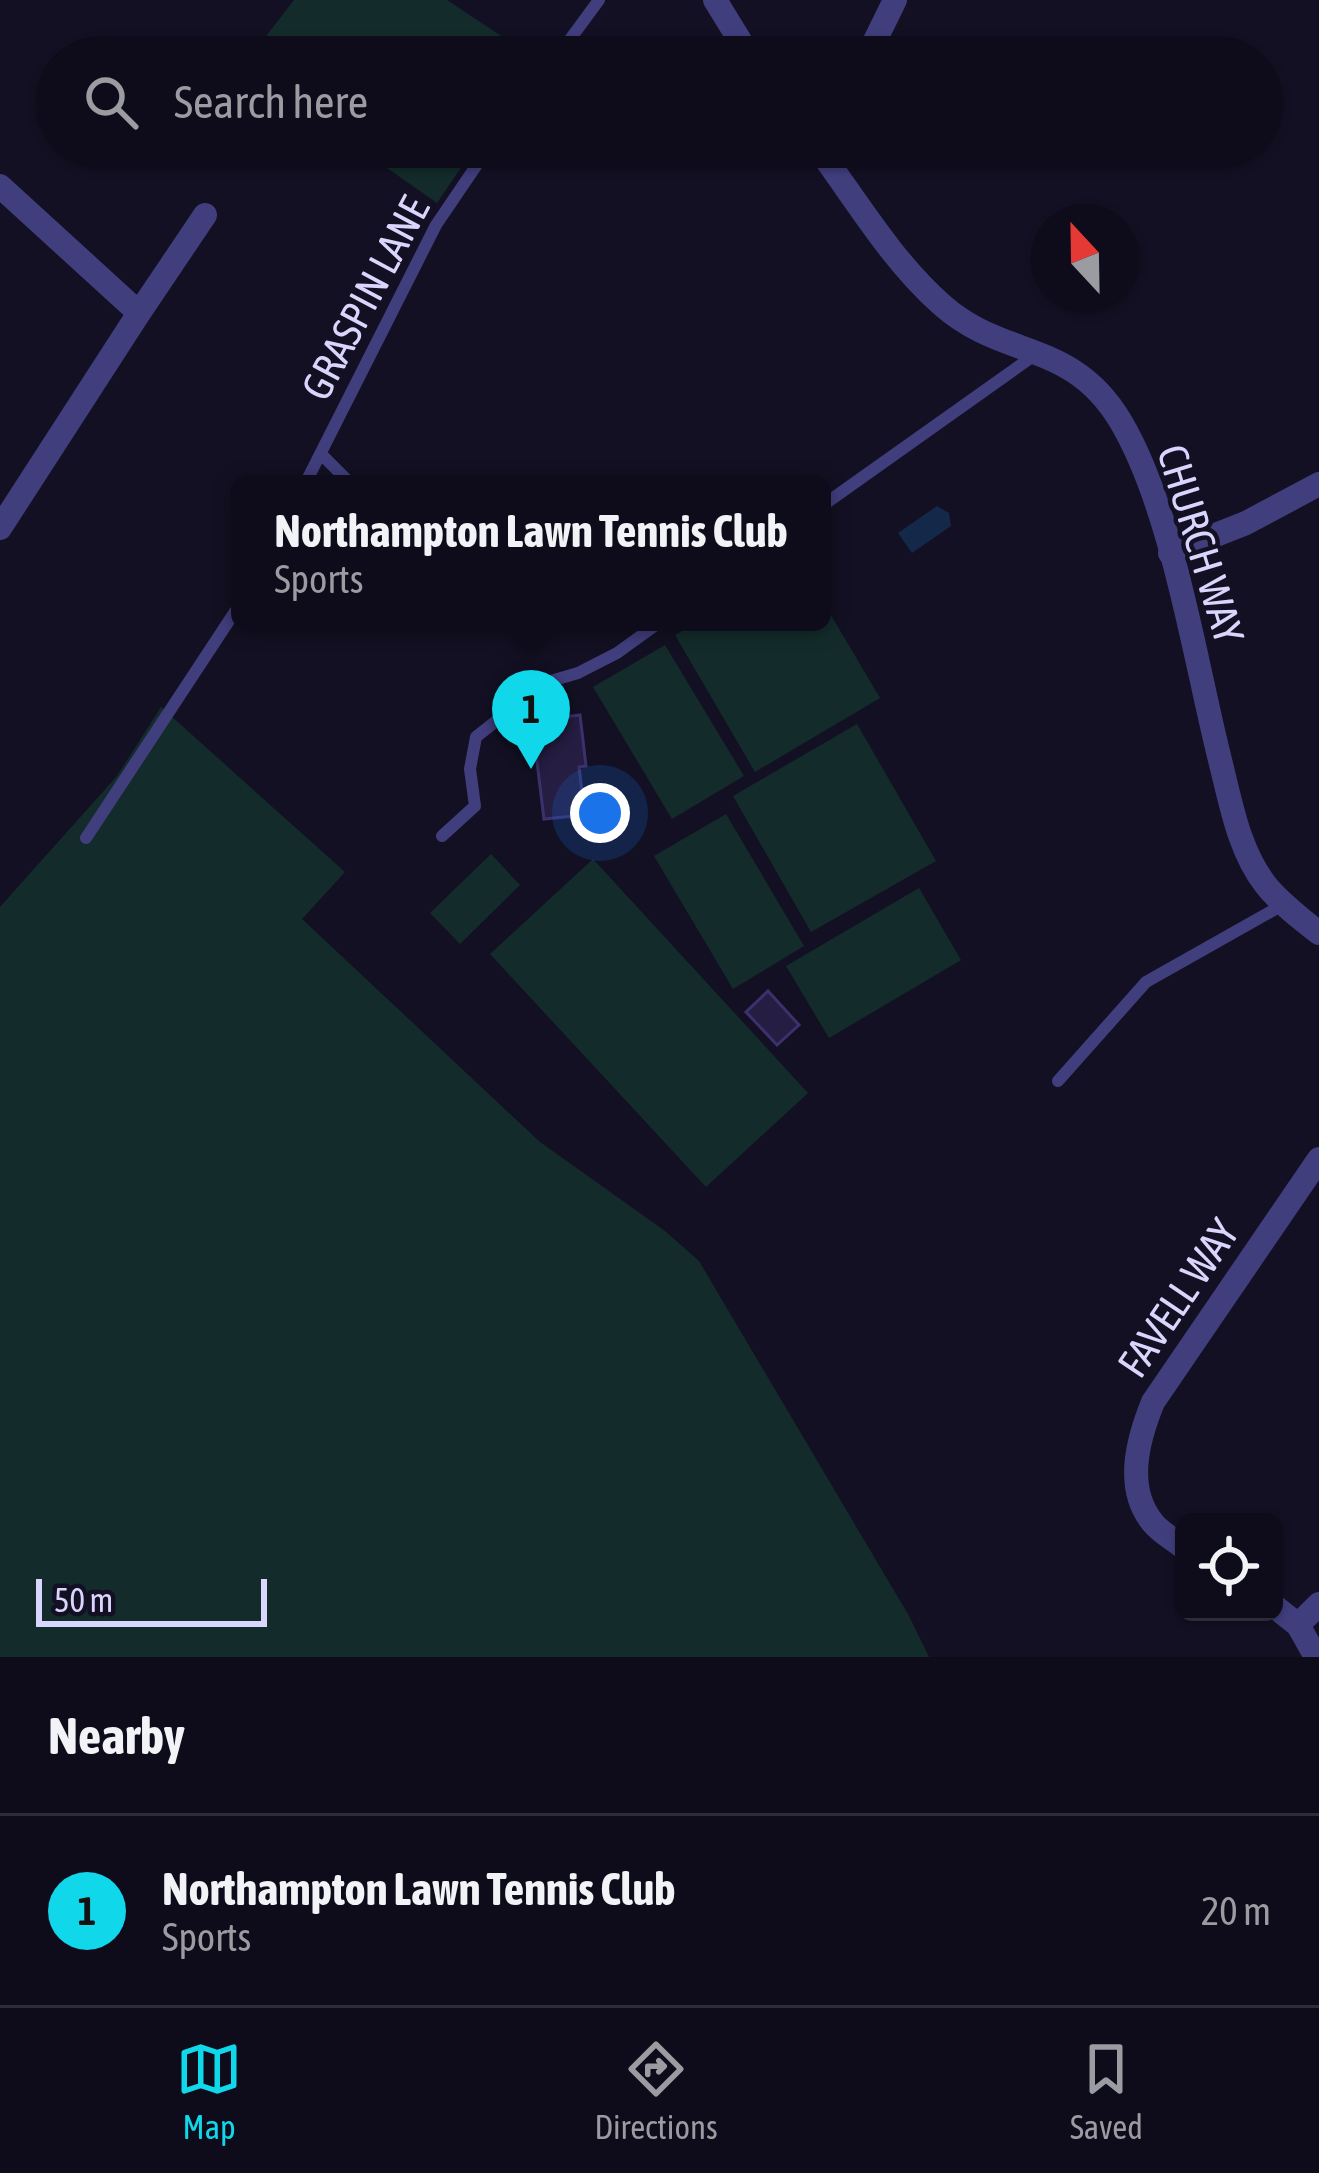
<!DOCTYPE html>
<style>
:root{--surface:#0e0c1a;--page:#1c1a27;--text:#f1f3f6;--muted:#9b9ba2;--line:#2e2c39;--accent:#11d7eb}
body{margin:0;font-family:"Asap Condensed",sans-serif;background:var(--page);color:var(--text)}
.controls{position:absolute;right:36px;bottom:36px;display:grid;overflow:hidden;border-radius:18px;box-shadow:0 3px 9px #0004}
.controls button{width:108px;height:108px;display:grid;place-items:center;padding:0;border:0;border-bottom:3px solid var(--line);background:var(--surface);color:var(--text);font:60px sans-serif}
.compass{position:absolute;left:1031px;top:204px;width:108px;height:108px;border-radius:50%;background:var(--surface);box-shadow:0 3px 9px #0004;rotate:338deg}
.scale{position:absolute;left:36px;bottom:30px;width:231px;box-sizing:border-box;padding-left:12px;border:6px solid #d9d5fc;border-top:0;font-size:33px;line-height:42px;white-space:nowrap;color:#d9d5fc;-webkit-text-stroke:9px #131023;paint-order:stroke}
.you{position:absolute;left:600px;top:813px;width:42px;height:42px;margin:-30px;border:9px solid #fff;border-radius:50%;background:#1a73e8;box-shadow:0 0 0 18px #1a73e833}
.badge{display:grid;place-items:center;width:78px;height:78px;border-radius:50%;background:var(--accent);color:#111;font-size:39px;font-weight:700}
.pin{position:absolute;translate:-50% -99px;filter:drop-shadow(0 3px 6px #0008)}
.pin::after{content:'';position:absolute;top:63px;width:42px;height:36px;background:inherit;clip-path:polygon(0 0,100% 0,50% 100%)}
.popup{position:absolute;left:231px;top:475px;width:600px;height:156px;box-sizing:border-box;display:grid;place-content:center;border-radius:18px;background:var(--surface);filter:drop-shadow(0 3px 9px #0005);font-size:39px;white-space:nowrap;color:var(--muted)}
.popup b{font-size:45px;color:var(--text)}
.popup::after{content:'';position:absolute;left:50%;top:100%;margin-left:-24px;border:24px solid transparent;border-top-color:var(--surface)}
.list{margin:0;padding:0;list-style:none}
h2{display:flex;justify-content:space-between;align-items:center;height:156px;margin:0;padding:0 48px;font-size:51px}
h2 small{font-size:39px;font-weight:400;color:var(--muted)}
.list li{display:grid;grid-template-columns:78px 1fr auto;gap:36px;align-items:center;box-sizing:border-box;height:192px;padding:0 48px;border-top:3px solid var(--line)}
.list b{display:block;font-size:45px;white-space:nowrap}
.list p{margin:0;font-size:39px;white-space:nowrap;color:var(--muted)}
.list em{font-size:39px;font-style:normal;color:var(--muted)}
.icon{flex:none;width:66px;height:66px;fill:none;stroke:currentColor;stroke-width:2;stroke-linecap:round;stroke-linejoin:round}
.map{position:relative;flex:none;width:1319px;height:1657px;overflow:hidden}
.search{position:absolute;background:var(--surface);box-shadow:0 3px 9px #0004;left:36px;right:36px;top:36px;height:132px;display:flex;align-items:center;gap:30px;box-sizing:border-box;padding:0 42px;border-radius:66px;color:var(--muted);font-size:45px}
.sheet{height:348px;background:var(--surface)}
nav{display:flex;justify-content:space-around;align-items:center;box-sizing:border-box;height:168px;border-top:3px solid var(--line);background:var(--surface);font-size:33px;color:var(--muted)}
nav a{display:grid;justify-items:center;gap:6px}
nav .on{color:var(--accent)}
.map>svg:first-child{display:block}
.green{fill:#132c2b}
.water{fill:#142949}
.building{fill:#251d42;stroke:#3d316d;stroke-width:3}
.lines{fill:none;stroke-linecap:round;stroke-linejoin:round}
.lane{stroke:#413e7e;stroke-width:12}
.street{stroke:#413e7e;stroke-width:24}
.labels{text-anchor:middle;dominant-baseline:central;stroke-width:9;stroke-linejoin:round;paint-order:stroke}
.street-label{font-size:42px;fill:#d9d5fc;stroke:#131023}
</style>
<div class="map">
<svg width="1319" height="1657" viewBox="0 0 1319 1657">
<rect width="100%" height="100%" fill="#131023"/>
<path class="green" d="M294,0H447L533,57H250Z
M357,147H475L437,203Z
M822,600L880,698L755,772L675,635L698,622H822Z
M665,645L744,776L672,819L593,687Z
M161,707L345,872L302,919L540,1142L665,1231L699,1261L909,1616L929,1657H0V907L117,776Z
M857,724L936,861L811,932L733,796Z
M726,814L804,946L733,989L654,856Z
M491,854L520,885L460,944L430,913Z
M593,859L808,1093L706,1187L490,954Z
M919,888L961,960L829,1038L786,966Z"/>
<path class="water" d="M937,506L949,513L951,526L912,553L898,533Z"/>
<path class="building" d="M580,715L586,766L579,767L585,815L544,819L532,721Z
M768,991L799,1025L777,1045L746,1012Z"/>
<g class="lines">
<path class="lane" d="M557,57L599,0
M321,454L351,484
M305,484L436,225L489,147
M822,506L1036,354
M442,836L475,806L470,769L476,737L544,683L578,673L617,653L660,622
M86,838L240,604
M1058,1081L1146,982L1286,903"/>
<path class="street" d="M715,0L750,57
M867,57L895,0
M817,147C856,200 892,261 942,305C1004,360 1072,339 1121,422C1173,510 1195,662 1221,764C1231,804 1239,850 1265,884C1278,901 1301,919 1319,933
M0,186L139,313L0,528
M139,313L205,215
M1170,553L1246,523L1319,484
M1184,1548C1175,1540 1161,1533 1153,1523C1124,1488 1138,1439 1153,1402L1319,1159
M1274,1606L1298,1625L1316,1657
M1298,1625L1319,1604"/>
</g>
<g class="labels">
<g class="street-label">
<text transform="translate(365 298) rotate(-62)">GRASPIN LANE</text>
<text transform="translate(1201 544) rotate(73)">CHURCH WAY</text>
<text transform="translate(1178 1298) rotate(-56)">FAVELL WAY</text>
</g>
</g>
</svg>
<div class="controls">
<button><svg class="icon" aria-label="locate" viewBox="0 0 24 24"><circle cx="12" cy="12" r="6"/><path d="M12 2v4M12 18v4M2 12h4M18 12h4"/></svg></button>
</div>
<svg class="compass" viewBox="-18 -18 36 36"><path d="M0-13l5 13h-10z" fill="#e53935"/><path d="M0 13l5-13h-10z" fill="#9b9ba2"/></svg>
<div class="scale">50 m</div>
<div class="you"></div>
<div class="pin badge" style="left:531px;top:769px">1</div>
<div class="popup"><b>Northampton Lawn Tennis Club</b>Sports</div>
<div class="search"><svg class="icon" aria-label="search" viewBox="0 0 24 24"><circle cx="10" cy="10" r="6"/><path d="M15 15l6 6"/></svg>Search here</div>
</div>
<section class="sheet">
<h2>Nearby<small></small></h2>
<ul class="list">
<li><span class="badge">1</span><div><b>Northampton Lawn Tennis Club</b><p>Sports</p></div><em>20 m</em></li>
</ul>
</section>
<nav>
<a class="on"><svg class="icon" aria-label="map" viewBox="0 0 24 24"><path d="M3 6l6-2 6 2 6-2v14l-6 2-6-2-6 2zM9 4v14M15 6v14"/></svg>Map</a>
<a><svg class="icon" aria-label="directions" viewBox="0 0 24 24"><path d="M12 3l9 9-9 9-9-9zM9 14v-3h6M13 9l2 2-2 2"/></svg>Directions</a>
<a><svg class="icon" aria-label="saved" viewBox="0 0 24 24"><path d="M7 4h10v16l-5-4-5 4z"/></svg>Saved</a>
</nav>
